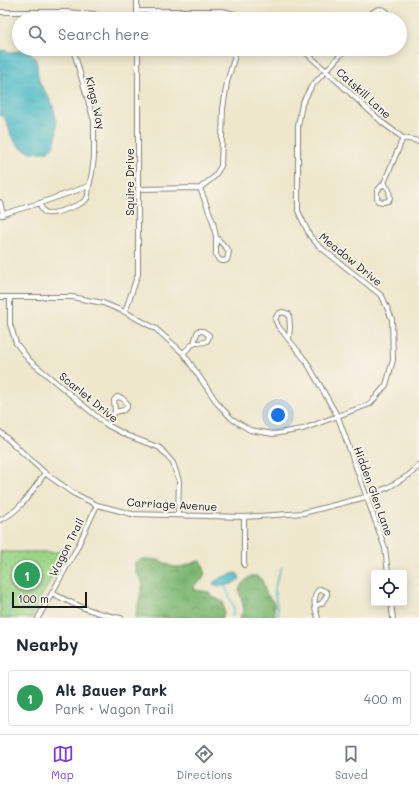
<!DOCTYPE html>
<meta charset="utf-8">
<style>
:root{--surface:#fff;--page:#f6f6f7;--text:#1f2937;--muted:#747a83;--line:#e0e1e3;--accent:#7c3aed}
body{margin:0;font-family:Mali,sans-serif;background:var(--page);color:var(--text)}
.controls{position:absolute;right:12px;bottom:12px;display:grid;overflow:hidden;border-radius:4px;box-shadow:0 2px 10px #0003}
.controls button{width:36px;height:36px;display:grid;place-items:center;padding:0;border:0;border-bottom:1px solid var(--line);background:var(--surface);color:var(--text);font:20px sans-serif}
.scale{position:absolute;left:12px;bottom:10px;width:75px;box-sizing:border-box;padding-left:4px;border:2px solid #1c1c1c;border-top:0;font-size:11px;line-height:14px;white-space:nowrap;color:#1c1c1c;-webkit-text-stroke:3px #f7f3e8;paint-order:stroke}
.you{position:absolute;left:278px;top:415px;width:14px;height:14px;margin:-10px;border:3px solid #fff;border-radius:50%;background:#1a73e8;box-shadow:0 0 0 6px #1a73e833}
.badge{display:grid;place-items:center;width:26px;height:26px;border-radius:50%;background:var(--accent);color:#fff;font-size:13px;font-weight:700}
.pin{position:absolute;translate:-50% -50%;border:2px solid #fff;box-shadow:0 1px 4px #0006}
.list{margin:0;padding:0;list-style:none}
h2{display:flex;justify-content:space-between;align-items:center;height:52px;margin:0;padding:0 16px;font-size:17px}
h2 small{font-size:13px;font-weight:400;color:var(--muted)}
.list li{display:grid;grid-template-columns:26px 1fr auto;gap:12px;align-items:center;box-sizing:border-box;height:56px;margin:0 8px 8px;padding:0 8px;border:1px solid var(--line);border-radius:4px}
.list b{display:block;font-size:15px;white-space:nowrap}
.list p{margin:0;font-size:13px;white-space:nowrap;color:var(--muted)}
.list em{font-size:13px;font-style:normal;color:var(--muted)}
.icon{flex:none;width:22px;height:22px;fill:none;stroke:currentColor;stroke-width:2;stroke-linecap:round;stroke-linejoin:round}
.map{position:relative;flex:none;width:419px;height:618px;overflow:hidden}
.search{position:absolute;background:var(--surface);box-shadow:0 2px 10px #0003;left:12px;right:12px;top:12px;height:44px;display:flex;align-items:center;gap:10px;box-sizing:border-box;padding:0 14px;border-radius:22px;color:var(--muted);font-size:15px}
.sheet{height:116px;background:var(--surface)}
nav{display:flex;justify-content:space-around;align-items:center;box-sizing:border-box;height:56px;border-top:1px solid var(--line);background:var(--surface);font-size:11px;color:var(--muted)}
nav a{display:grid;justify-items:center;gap:2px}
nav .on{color:var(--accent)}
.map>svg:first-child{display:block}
.forest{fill:url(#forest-crowns);stroke:#4d6a48}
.park{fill:url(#park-dots);stroke:#5d7a52}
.water{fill:url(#water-ripples);stroke:#346b71}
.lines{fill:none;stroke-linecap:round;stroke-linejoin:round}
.stream{stroke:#4cbac6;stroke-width:1.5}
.minor-casing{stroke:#858274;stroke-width:6}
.minor{stroke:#fff;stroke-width:4}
.labels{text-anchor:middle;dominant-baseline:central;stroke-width:4;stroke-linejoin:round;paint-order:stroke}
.street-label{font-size:11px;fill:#1c1c1c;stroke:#f7f3e8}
</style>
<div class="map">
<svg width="419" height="618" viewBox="0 0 419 618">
<defs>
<pattern id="forest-crowns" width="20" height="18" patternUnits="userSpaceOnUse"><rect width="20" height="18" fill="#7eb875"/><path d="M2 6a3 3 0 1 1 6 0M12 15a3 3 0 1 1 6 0" fill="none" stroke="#66955f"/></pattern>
<pattern id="park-dots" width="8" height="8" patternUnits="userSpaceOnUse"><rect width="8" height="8" fill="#9ed789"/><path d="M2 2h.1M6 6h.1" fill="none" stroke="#88b876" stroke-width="1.8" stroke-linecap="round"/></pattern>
<pattern id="water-ripples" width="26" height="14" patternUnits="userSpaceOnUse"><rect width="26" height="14" fill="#4cbac6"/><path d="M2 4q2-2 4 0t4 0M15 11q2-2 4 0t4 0" fill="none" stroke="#429faa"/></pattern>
</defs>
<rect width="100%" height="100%" fill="#f7f3e8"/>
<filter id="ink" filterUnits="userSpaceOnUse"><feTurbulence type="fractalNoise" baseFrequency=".025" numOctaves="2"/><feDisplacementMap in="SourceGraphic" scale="8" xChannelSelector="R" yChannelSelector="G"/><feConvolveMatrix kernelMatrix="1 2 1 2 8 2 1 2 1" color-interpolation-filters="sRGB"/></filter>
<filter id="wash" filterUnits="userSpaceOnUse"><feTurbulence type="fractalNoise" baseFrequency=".012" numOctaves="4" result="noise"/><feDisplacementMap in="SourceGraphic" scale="16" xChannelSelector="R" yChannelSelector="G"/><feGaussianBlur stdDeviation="0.9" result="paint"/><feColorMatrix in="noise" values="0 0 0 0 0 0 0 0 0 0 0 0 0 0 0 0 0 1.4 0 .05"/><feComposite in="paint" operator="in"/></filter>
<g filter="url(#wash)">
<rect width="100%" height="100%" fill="#eee7cc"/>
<path class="forest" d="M142,559C148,559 155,559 161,561C166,563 170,567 176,567C184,568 192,562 200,561C205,567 206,573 202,580L195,584L194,587L195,590L209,592L211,596L223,602L224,613L222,618H135L143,583L135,571V562Z
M251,576H256L262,580L266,593L274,603L275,618H239L244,610C242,592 231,591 251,576Z"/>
<path class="park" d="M0,552H67L41,597L32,618H0Z"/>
<path class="water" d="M0,50L12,52L28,50C41,61 35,67 39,80C41,88 48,94 51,102C56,111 59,135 54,144C53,147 50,149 48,151C34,154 19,152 12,137C8,130 9,119 0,115Z
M236,573L238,574L240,579L232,584L218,587L214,585L213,583L222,577Z"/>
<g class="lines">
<path class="stream" d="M225,586L234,607L232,618
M10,618L11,602
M278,618C279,610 276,603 275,595C274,585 278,576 282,567"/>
</g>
</g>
<g filter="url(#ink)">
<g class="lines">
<g class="minor-casing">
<path id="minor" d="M137,0V19
M137,11H223L252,19
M0,12H66L94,14
M66,12V19
M367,19C374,8 386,4 391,19
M302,49L383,123L403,138L419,141
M384,183L389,190L390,198L388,201L383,202L378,201L377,197V191L384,183L403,138
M200,188L213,222L216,237V255L219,260L223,261L227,260L229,251L216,237
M138,189L200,188L214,177L221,166L223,109L227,82L237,49
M0,202L3,215
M40,203C41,207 42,212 47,213C53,215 85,204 87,198C89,195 88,189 89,186
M0,215L40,203L89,186L92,173L94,157V121L73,49
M0,297H72L103,303L125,312L156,329L183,353L218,404L232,419L250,430L273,434L303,429L370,404L386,385L393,360L392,319L382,296L320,247L310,236L298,211V126L302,104L311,87L346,49
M10,297V324L16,343L29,360L107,425L126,435L160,448L173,463L179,481L178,514
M125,312L138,274V49
M289,338L290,327L289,314L282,312L278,314L275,319L278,326L306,361L338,417L385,548L388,573
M183,353C186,351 190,346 193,344C200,341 208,346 209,335L203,331H198L196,336L194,344
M107,425L115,412L114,400L117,397L122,398L127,403V407L124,410L115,412
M0,432L45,473L73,493L97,505L132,514L244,517L303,513L366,497L389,487L409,475L419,466
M244,517V565
M0,520C21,511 32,491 45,473
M52,593C74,605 96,614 121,618
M391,603L393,618
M316,606L322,603L327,595V592L320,589C311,595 315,609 318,618
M38,618L77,548L97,505"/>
</g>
<use href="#minor" class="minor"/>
</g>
</g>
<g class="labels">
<g class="street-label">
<text transform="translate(364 93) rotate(42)">Catskill Lane</text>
<text transform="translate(96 103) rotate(77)">Kings Way</text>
<text transform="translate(129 182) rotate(-90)">Squire Drive</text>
<text transform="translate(351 259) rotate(39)">Meadow Drive</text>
<text transform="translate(89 397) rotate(39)">Scarlet Drive</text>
<text transform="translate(374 491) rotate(70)">Hidden Glen Lane</text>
<text transform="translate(172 504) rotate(3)">Carriage Avenue</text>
<text transform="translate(66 547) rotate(-63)">Wagon Trail</text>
</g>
</g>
</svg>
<div class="controls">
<button><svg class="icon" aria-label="locate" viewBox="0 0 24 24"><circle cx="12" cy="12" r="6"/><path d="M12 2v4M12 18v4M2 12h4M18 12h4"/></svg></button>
</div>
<div class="scale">100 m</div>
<div class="you"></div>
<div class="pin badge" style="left:27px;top:575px;background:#2e9e5b">1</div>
<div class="search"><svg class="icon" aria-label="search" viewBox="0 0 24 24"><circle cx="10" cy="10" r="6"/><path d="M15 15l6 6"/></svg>Search here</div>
</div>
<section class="sheet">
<h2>Nearby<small></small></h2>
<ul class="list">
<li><span class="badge" style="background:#2e9e5b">1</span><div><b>Alt Bauer Park</b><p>Park · Wagon Trail</p></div><em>400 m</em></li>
</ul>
</section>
<nav>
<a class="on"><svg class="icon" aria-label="map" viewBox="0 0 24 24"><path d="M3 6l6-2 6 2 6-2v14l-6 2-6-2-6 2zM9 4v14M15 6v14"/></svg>Map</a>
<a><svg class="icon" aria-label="directions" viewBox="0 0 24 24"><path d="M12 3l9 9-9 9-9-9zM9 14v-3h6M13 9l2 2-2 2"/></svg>Directions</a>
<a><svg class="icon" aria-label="saved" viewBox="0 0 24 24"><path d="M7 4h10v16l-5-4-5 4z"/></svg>Saved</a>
</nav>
